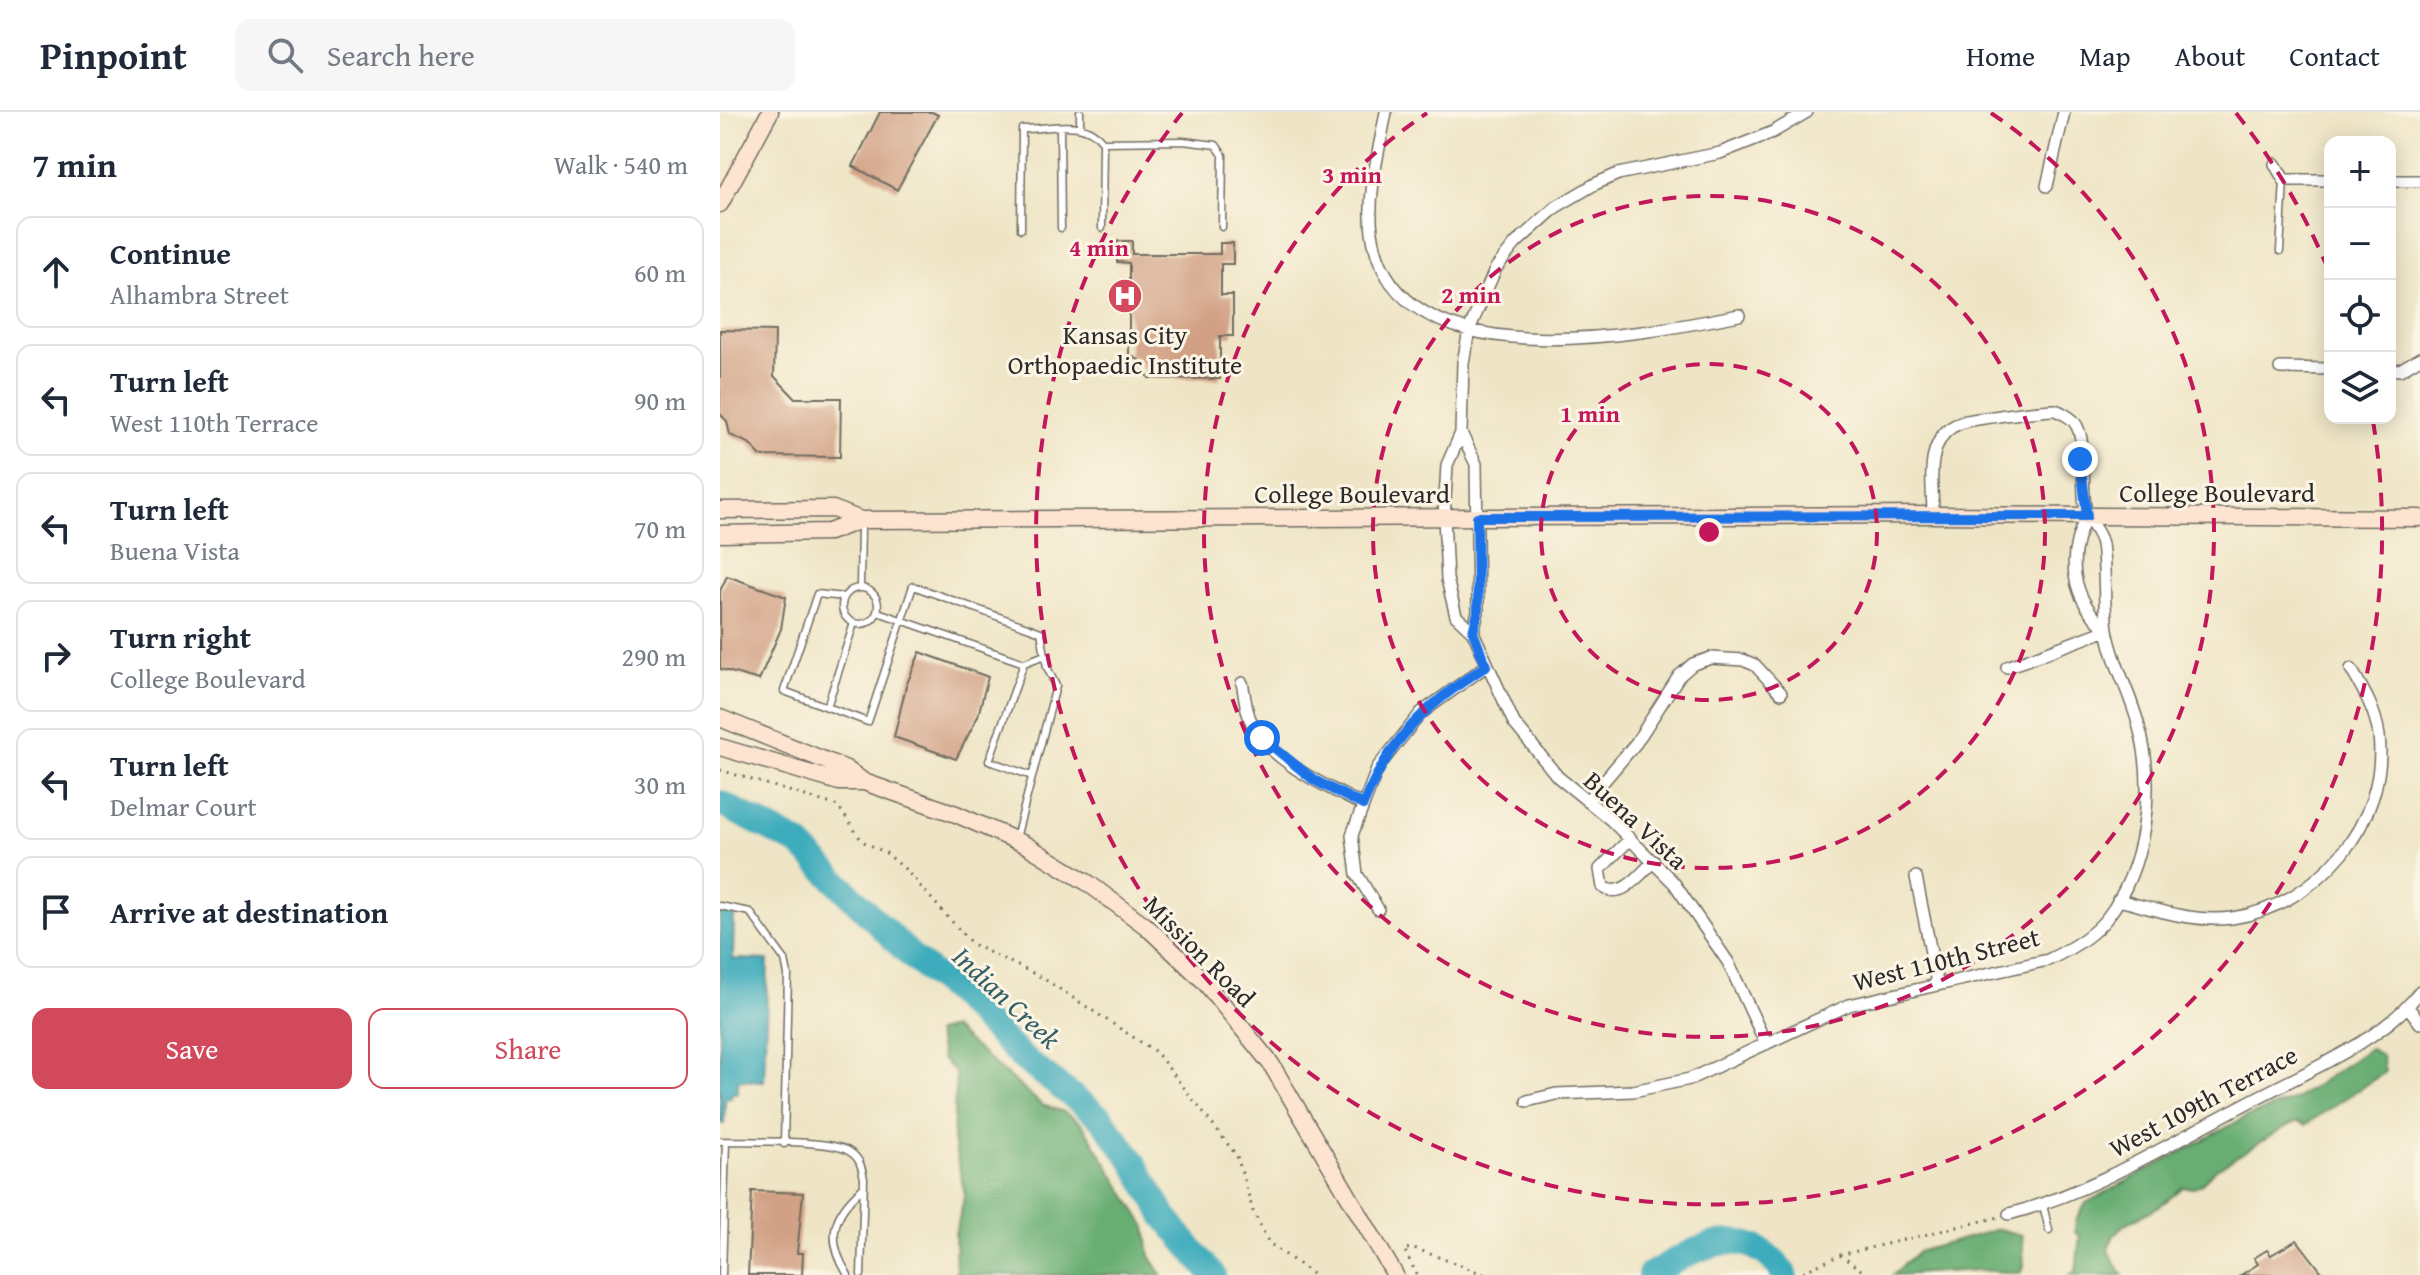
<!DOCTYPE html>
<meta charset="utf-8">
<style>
:root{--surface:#fff;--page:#f6f6f7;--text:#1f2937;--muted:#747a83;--line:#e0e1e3;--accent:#d1495b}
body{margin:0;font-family:"Gentium Book Plus",serif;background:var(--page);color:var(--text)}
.controls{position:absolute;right:24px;top:24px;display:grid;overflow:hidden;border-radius:16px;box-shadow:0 4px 20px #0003}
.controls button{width:72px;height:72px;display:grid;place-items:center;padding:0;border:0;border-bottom:2px solid var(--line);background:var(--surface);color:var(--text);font:40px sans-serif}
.stop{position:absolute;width:24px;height:24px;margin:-18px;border:6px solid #1a73e8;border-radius:50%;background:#fff}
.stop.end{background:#1a73e8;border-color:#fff;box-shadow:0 2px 8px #0008}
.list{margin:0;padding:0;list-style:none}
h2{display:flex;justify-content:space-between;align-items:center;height:104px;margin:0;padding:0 32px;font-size:34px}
h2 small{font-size:26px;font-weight:400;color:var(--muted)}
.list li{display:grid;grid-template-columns:52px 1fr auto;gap:24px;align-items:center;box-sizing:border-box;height:112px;margin:0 16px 16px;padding:0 16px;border:2px solid var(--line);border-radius:16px}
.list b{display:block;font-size:30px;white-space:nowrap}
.list p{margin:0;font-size:26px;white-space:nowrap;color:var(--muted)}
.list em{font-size:26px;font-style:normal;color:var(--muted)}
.actions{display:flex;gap:16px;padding:24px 32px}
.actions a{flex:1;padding:18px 0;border:2px solid var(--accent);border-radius:16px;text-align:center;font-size:28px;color:var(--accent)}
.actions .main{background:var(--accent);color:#fff}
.icon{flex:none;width:44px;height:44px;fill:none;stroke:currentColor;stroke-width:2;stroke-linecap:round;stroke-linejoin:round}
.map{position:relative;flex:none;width:1700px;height:1163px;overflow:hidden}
header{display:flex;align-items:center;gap:48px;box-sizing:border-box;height:112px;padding:0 40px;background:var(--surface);border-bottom:2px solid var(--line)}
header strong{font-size:38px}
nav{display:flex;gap:44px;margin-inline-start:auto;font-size:28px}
.search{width:560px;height:72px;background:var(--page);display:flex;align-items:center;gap:20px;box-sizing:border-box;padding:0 28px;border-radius:16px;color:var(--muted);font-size:30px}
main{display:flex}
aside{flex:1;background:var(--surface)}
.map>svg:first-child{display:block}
.forest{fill:#67ad72;stroke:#496c4e;stroke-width:2}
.water{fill:#3eacbc;stroke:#346c74;stroke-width:2}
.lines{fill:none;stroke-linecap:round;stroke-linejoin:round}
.river{stroke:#3eacbc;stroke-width:26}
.building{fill:#d2a185}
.lane-casing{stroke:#706c61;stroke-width:9}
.street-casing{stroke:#706c61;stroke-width:14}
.secondary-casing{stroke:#706c61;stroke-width:19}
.path{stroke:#706c61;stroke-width:3;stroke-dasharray:2 6;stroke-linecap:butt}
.lane{stroke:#fff;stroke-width:6}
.street{stroke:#fff;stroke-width:11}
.secondary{stroke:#fde4d1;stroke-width:16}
.route{stroke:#1a73e8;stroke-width:10}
.ring{fill:none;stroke:#c2185b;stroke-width:4;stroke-dasharray:14 10}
.labels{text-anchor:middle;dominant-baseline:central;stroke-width:6;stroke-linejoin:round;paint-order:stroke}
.poi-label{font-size:26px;fill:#2b2b2b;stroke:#fcf5e5}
.street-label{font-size:26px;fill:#2b2b2b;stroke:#fcf5e5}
.water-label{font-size:28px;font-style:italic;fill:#335f65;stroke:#fcf5e5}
.centre{fill:#c2185b;stroke:#fcf5e5;stroke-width:4}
.ring-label{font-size:24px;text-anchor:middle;font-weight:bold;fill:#c2185b;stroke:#fcf5e5;stroke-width:6;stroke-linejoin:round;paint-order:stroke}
</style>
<header>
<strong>Pinpoint</strong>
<div class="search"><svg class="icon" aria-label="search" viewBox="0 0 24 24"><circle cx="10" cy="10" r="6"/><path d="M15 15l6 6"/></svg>Search here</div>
<nav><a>Home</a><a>Map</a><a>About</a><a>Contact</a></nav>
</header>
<main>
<aside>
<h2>7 min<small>Walk · 540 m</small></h2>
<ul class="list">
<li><svg class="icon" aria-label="ahead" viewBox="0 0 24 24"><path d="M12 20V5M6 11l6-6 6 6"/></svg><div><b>Continue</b><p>Alhambra Street</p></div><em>60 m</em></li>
<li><svg class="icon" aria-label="left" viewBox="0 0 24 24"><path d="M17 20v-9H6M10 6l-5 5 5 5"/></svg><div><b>Turn left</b><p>West 110th Terrace</p></div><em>90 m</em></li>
<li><svg class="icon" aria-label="left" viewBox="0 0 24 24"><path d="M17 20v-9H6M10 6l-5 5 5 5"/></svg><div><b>Turn left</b><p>Buena Vista</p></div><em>70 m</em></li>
<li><svg class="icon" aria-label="right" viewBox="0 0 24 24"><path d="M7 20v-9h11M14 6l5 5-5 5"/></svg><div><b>Turn right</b><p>College Boulevard</p></div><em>290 m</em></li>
<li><svg class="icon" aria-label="left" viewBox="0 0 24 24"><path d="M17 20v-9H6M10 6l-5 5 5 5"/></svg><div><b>Turn left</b><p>Delmar Court</p></div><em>30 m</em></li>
<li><svg class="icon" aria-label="arrive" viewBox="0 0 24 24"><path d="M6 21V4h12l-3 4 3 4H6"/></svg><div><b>Arrive at destination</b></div></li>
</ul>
<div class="actions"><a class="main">Save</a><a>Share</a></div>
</aside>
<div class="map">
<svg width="1700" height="1163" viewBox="0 0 1700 1163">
<rect width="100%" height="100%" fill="#fcf5e5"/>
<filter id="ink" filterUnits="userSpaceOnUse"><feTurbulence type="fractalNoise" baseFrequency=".0125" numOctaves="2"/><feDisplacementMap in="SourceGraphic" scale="16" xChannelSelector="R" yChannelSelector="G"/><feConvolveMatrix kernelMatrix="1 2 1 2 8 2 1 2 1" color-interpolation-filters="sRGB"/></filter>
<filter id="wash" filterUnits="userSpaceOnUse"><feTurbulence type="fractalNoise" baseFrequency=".006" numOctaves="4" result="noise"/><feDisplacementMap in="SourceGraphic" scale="32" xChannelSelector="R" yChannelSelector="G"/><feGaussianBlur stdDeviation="1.8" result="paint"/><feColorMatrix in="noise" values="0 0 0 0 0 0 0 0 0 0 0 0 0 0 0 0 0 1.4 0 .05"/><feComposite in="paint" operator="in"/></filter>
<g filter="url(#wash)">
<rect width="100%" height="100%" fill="#efe5c6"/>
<path class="forest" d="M232,916L322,993L344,1000L362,1012L426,1115L430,1144L442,1163H236L235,1122L245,1083L233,1028L236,962L222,947L216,920Z
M1650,936L1662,944L1665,960L1585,1013L1577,1010L1569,1013L1495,1058L1482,1071L1473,1076L1463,1075C1453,1084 1439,1096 1426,1101C1406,1112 1394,1114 1388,1139L1403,1163H1349L1356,1159L1360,1124L1355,1120L1356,1109L1366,1091L1524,1006L1577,986Z
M1278,1117L1302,1123L1304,1154L1300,1161L1258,1158L1172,1163L1198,1140Z"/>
<path class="water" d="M0,800H14L13,847L48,848L44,969L18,968V981H11V986L5,987L4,1012L0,1011Z"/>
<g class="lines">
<path class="river" d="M0,691L79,732L190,843L241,886L302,946L381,1006L413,1049L445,1105L493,1163
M930,1163C977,1135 1026,1106 1065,1163"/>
</g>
<g id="blocks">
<path class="building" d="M160,0H212L218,3L177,78L133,54Z
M398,129H412V142H500V131H513V152H501V183H513V224H500V267L429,266L419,248L409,243V151L397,150Z
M0,218L55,219L54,264L75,286H121L120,345L41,344L29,331L10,323L7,309L0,302Z
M7,464L66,485L61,517L39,568L0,557V479Z
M200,540L268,565L258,604L236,647L174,625L186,574Z
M32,1079L83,1081L77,1141H83L82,1163H28Z
M1577,1128L1604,1163H1521L1538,1152L1534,1146L1547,1138L1551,1143Z"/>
</g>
</g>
<g filter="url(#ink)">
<use href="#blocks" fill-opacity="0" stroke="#706c61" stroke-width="2"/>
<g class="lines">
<g class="lane-casing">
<path id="lane" d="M360,13V0
M340,17L341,116
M383,30L463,29L496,33L503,43L502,115
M301,117L302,17C333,17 363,5 383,30L382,116
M1560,139L1564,68
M140,475L141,412
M122 494a18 18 0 1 1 36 0a18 18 0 1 1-36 0Z
M124,485L97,482L64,579L148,610L193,474L321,520L327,555L336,574L296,726
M158,500L304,551L269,649L312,664
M304,551L325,543
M107,595L134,511
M0,794L30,800L65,848L68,863L64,1032
M0,1029C25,1030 113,1027 130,1040C140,1046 142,1056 144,1067L141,1163
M1323,1093L1329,1118
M2,1163L6,1030
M128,1163C106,1128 111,1103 143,1076"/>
</g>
<g class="street-casing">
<path id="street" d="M666,0C659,39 647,81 652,120C672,272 919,223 1019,203
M1555,52L1564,68H1610
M1670,69H1700
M1327,74L1344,0
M1560,256L1610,257
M1670,257L1680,258L1700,246
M741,321L756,352L758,500L753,520
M1367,404C1345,446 1351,486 1387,518
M1287,555L1387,518
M522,571C525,583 525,595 530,607C549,650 604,673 643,693
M867,689L916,631L959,564L973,552L991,546L1023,548L1035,553L1061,581
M910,727L880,757L883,775C902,788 920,762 934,749
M1196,765L1217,871
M1398,788C1436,797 1471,811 1512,806C1596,794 1669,711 1659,624C1656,599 1644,579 1631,557
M658,797L637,762L632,723L658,655L701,601L766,554
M1688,895L1700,911
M1046,932L1008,850L954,771L891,708L838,665L794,611L753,520L736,504L727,467L724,405L727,353L741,321L743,251L749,218L776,156L796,131L836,95L875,72L898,62L1000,41L1053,20L1087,0
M807,989L836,982L913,979L970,967L1129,893L1328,848C1349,838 1372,825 1387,806C1426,755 1436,676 1419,615C1411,582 1392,550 1387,517C1383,489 1386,460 1382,432C1380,420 1369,411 1366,400C1360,375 1368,329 1355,311C1352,306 1341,300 1335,298C1327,297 1256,307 1246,309C1236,312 1226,317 1221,326C1207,347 1213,379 1213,403
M1289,1102C1373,1080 1450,1031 1527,991C1580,962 1665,929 1700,879"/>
</g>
<g class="secondary-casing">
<path id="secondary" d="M0,92L50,0
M0,398L113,397L141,408L1213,403L1700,406
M0,422L109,420L141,408
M0,606L126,657L144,670L236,702L306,733L368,771L427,815L484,869L551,952L675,1163
M0,635L119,670H144"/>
</g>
<path class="path" d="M0,658L118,694L142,729L166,741L184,756L252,832L321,865L436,940L517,1044L533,1099L549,1131L594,1163
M1120,1143L1148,1163
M697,1163L684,1137L694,1136L766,1163
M1076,1163L1120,1143L1279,1105"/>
<use href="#lane" class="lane"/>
<use href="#street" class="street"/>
<use href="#secondary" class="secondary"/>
</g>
</g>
<g class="lines" filter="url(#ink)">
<path class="route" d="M542,626L594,668L643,693C670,626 706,593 766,554L753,520L758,500L757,405L1367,404L1360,347"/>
</g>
<g class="ring">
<circle cx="989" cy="420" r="168"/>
<circle cx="989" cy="420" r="336"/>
<path d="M1271 1A505 505 0 1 1 707 1"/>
<path d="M1516 1A673 673 0 0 1 1608 157M1653 309A673 673 0 1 1 462 1"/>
</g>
<defs>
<g id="hospital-disc" transform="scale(1.8)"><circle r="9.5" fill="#d1495b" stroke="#fcf5e5"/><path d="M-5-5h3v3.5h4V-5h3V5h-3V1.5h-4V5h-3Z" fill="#fff"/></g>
</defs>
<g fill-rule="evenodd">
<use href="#hospital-disc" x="405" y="184"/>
</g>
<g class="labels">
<g class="poi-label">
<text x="405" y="222">Kansas City<tspan x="405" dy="30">Orthopaedic Institute</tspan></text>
</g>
<g class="street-label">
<text x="1497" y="380">College Boulevard</text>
<text x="632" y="381">College Boulevard</text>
<text transform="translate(916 708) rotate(43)">Buena Vista</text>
<text transform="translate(480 839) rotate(45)">Mission Road</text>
<text transform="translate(1226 847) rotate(-14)">West 110th Street</text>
<text transform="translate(1483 989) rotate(-28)">West 109th Terrace</text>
</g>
<g class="water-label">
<text transform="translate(287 885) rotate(43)">Indian Creek</text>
</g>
</g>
<circle cx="989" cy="420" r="12" class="centre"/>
<g class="ring-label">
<text x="632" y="71">3 min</text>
<text x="379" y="144">4 min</text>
<text x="751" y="191">2 min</text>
<text x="870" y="310">1 min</text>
</g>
</svg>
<div class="controls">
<button>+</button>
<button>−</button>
<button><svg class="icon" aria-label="locate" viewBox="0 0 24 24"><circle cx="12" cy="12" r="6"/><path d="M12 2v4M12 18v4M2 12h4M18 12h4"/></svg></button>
<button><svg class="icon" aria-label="layers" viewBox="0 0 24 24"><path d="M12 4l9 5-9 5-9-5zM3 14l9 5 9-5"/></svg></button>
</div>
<div class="stop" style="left:542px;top:626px"></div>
<div class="stop end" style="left:1360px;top:347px"></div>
</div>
</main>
